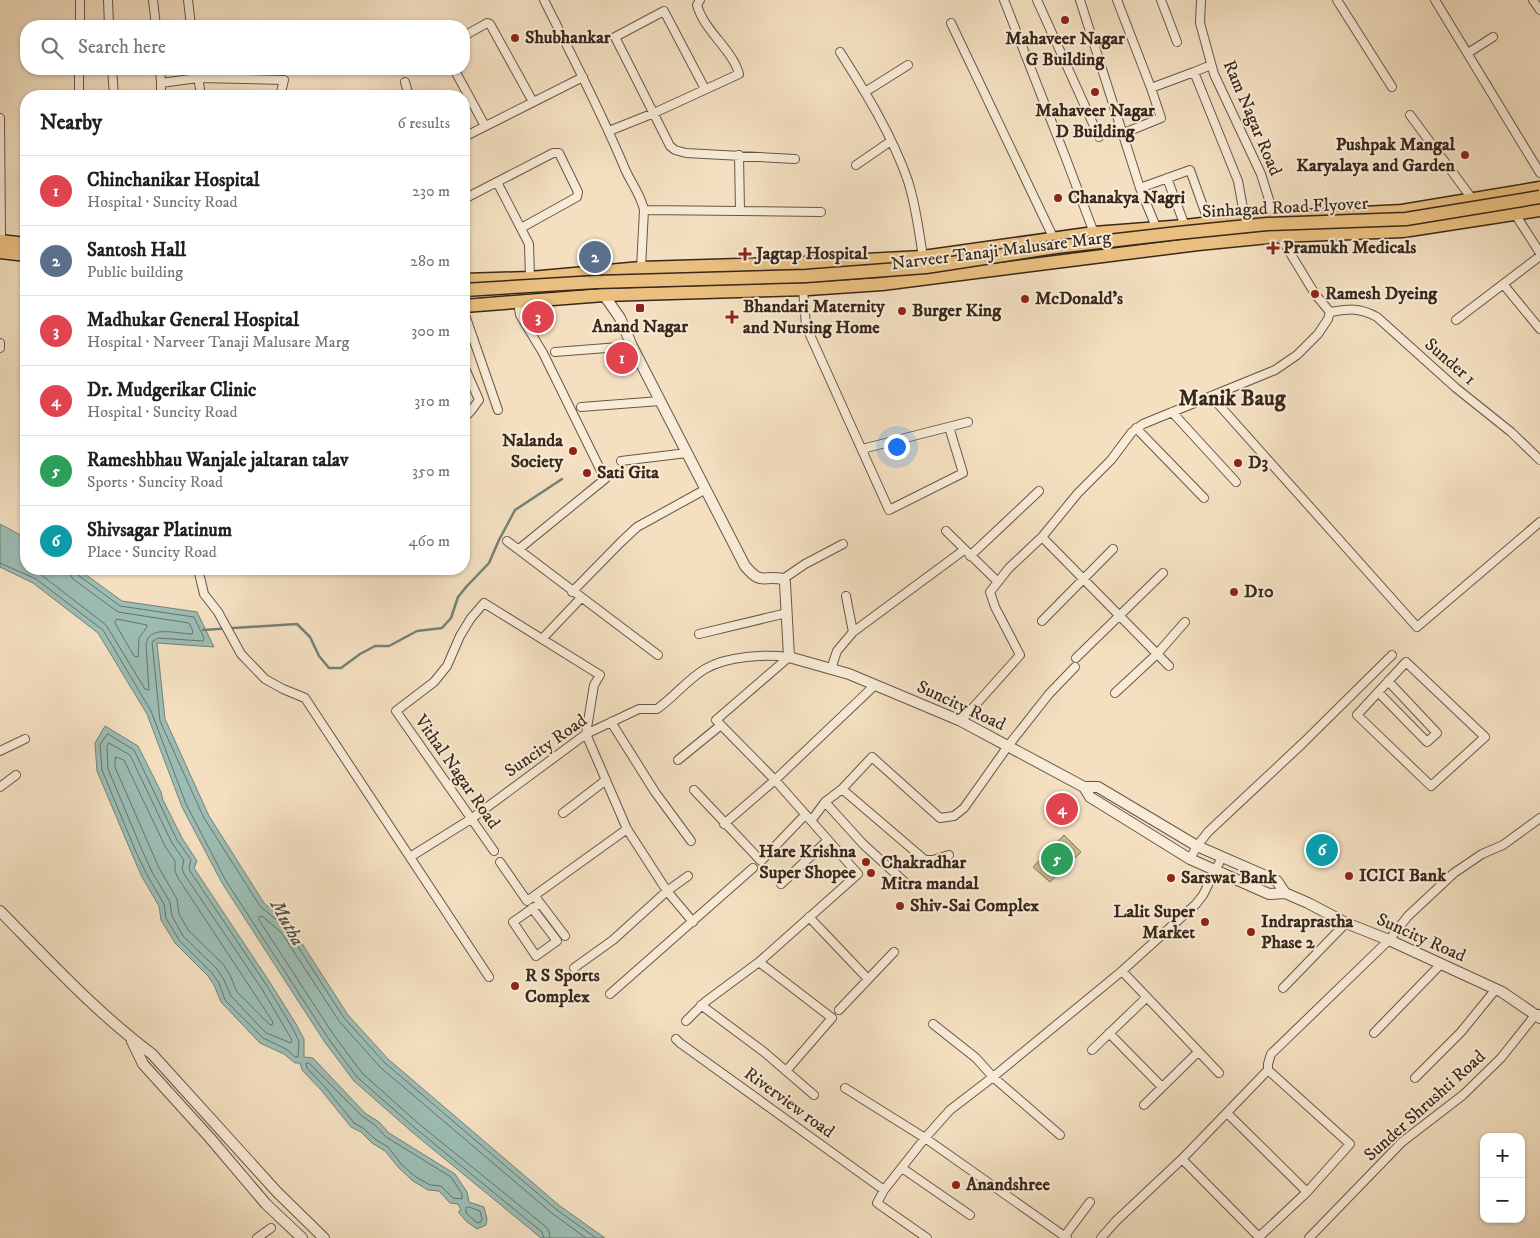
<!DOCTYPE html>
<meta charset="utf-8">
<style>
:root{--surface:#fff;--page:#f2f2f2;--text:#202124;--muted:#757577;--line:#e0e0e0;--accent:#1a73e8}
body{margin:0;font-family:"IM FELL DW Pica",serif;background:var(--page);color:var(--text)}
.controls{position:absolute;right:15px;bottom:15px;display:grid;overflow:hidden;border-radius:10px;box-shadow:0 1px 4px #0004}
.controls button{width:45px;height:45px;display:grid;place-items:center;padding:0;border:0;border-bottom:1px solid var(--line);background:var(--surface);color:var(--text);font:25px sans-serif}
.you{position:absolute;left:896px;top:446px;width:18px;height:18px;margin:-12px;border:4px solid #fff;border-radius:50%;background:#1a73e8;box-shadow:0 0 0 8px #1a73e833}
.badge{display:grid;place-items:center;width:32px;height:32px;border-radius:50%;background:var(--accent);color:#fff;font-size:16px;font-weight:700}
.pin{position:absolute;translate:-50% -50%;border:2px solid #fff;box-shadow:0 1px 5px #0006}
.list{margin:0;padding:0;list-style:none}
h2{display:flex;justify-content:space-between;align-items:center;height:65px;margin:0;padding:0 20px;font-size:21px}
h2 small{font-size:16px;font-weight:400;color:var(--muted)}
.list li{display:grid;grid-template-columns:32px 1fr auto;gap:15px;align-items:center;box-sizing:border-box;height:70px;padding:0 20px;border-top:1px solid var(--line)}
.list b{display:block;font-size:19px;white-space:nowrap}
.list p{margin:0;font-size:16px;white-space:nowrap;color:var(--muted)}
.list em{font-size:16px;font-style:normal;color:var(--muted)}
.icon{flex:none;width:28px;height:28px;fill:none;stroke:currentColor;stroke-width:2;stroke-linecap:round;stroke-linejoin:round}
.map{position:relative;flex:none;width:1540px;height:1238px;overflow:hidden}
.search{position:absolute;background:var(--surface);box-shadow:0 1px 4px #0004;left:20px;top:20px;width:450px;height:55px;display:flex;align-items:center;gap:12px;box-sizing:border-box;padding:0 18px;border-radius:20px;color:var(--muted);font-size:19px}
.panel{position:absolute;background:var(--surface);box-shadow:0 1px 4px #0004;left:20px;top:90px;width:450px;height:485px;border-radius:20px}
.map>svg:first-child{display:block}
.green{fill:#c3c08e;stroke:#7e7456}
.water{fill:#9cbdb4;stroke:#748178}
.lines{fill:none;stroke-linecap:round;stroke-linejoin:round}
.shore{stroke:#6a7268;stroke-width:1}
.stream{stroke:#748178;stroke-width:2.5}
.minor-casing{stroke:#685646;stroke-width:10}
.tertiary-casing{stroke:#685646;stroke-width:12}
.primary-casing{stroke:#39281d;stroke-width:15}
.minor{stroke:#f8ebd7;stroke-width:8}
.tertiary{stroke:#f8ebd7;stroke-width:10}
.primary{stroke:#eac080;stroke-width:12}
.primary-bridge-casing{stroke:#39281d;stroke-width:15;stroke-linecap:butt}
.primary-bridge{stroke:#eac080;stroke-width:12}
.poi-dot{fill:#8f2418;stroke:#f8ebd7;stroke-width:2}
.labels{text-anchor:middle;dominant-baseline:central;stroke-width:4;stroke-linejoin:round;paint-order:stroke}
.poi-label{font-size:18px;font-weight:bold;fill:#39281d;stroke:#f8ebd7;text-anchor:start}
.street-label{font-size:18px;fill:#39281d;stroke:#f8ebd7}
.water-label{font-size:19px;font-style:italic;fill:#524d43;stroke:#f8ebd7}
.district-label{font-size:22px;font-weight:bold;fill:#39281d;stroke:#f8ebd7}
</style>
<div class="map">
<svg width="1540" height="1238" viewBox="0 0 1540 1238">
<rect width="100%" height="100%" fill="#f4e0c1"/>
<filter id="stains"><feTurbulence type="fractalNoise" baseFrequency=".004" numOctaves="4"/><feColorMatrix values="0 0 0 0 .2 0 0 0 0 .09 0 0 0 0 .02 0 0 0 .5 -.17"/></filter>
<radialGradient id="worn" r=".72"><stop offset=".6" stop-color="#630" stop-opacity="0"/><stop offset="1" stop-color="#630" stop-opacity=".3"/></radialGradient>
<path class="green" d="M1064,835L1081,852L1050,882L1033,867Z"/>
<path class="water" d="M0,524L26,538V569H78L122,601L197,612L214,647L157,643L165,719L209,816L264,903L290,925L348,1015L388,1059L560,1206L605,1238H541L412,1132L354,1081L324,1041L222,883L182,807L147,714L98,633L33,583L0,567Z
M105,726L138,746L161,792L163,800L182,838L197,861L194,868L271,984L296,1024L304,1039V1057L313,1058L365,1113L379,1122L389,1133L455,1174L467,1192L469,1202L484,1207L487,1219L486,1225L477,1229L467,1222L458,1212L461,1210L458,1204L450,1203L439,1191L428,1190L413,1181L399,1168L385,1151L372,1143L361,1132L351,1127L321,1090L302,1070L300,1063H295L284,1054L260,1043L221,1002L214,985L208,976L175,943L161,920L159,906L142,877L132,854L97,771L95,743Z"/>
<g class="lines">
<path class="shore" d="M0,563L36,579L103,630L151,711L186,804L226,881L328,1038L357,1077L415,1128L542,1232L544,1238
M29,569L40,574L106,625L145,689L149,690L146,645C148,624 177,634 192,634L193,631L189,623L118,612L73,579L70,574V569
M76,569L78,575L120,606L194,617L204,638L203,641L158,638L152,642L160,721L204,818L260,906L286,928L344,1018L385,1063L557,1210L596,1238
M117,619L147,625V627L139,638L138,657L134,656L115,623Z
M108,734L134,750L177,840L191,860L189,867L190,871L267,986L292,1027L299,1041L298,1057H295L286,1049L263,1038L225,1000L219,983L212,973L179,940L166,918L164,904L147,875L136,852L102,770L100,745Z
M109,743L130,755L172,843L184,860L182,868L184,874L262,989L292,1040L291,1043L266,1033L231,996L224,980L217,969L183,936L172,916L170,902L152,872L142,850L108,769L107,747Z
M116,757L124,760L165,846L175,861V871L178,878L273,1022L272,1025L269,1024L237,992L230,975L223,964L189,931L179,914L177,899L159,868L115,767Z
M309,1063L362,1116L376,1126L386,1137L451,1177L462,1194V1199L453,1198L441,1186L430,1185L416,1177L402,1165L388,1147L375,1139L363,1128L354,1123L325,1087L307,1068L306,1064Z
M469,1207L480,1211L482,1219L481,1222L477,1223L466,1213V1208Z
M550,1238L549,1231L546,1227L419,1124L362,1073L333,1034L259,920V917L262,916L281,932L339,1021L380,1067L553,1214L586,1238"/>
<path class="stream" d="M203,630L297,624L310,637L319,656L329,668H341L360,654L375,646H389L417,631L442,628L451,618L458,597L467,586L489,563L499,540L515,510L562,479"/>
<g class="minor-casing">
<path id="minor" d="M108,0L109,26
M153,0L156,26
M188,0L191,26
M544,0C572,56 601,111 625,169C631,183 641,195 644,210L641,268L642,285
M1004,0L1065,156L1094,233
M1037,0L1099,137
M1080,0L1140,188L1156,227
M1117,0L1151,88L1194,72L1238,181L1245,219
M1161,0L1177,42
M1201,0L1200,23L1214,74L1261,174L1275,219
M1337,0L1392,87
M1435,0L1540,173
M1533,0L1540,10
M951,23L1054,239
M80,26V0
M464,36L487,23L490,24L533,102
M840,52C866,93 892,135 908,181C916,206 919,232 923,257
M1468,53L1493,37
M112,69L114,96
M160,69L161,83L198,78L284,80L280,96
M197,69L201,96
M454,69L485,126
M1194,72L1211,65
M405,82L409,96
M705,89L664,11L615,37L670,146L675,150L686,153L795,159
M865,92L908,65
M79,96V69
M161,96V83
M1410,115L1473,200
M0,118L1,234
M609,131L654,113L739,74C733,50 704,31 697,5L700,0
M1124,133L1161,118L1151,88
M464,137L583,77
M739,155L740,211
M856,165L891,141
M1167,178L1185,226
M497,182L529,244L530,278
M1140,188L1190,170L1209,223
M464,199L553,153H559L578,192L577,197L521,228
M644,210L821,212
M1515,214L1540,253
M1503,284L1540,329
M803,289L806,326L889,510L963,473L949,427
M518,301L520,315L543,353L605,479L519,549
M464,312L498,410
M1330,312C1349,309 1359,307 1377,317L1456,388L1511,432L1540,460
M1456,320L1540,256
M0,343V348
M555,352L632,346
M464,366L479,400L471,411L464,418
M1211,396L1417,627L1540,522
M581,407L660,401
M1172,412L1236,482
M1136,428L1204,498
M862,449L968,422
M621,461L687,453
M946,531L998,582
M1042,537L1169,666
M507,541L658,655
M970,556L1039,491
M198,569L204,594L218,612L241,654L265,679L283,689L305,698L489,977
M783,579L805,564L843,544
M572,592L620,543L637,527L706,489
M846,596L853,632
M1042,621L1113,549
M699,634L787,613
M542,639L581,598
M1076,658L1163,573
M1406,662L1485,737L1431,786L1357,715Z
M831,669L837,651L853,632L964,550
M1378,692L1427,742L1437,733L1388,681
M1115,693L1157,654L1185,622
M961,721L1020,655L995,607L990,592L1009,568L1042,537L1078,493L1111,460L1132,432L1143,424L1275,370L1297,355L1318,334L1328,319L1330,312L1315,294L1278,233
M611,722L655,792L691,841
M586,734L627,829L667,891L693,922
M0,751L25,739
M678,760L721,725
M0,787L16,775
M842,789L925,860H933L949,855
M694,790L761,861L805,815
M825,802L842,789L872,757L940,818L954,816L964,808L1008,746L1049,694L1075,667
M563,813L606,780
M811,821L825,802L863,844L909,886
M724,824L775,780L875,685
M494,851L396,711L434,682L447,666L460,636L471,618L484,603L600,675L594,685L586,734
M410,857L471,819L586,734L639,709H657C674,697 688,679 705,669C727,656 765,654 789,657
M1190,859L1197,846L1208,832L1303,743L1392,655
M500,862L527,901L627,829
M781,884L828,840
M537,899L565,936
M532,908L557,941L536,956L513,922L540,903
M809,917L868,979
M759,962L832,1018L786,1071
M574,968L613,940L667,891L688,876
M1122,971L1219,1073
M1283,988L1346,923
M610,994L753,868
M701,1005L764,1052L814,1095
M839,1010L894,952
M686,1021L705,1002L759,962L858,874L775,780L716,720L789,657
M933,1024L976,1058L993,1077L1060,1135
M1109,1033L1162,1087
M1374,1033L1441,964
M676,1039L680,1043L884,1190
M1092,1050L1147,997
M1415,1078L1461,1032L1496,989
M845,1088L925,1138L1067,1238
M1144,1105L1198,1052
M1227,1113L1307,1192
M1182,1159L1259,1237L1307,1192L1350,1144L1268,1070V1064L1271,1054L1389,940L1408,916L1454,873L1482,854L1503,845L1540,818
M902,1168L970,1215
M1064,1237L1090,1202
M257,1238L271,1228
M927,1238L877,1203L884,1190L925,1138L950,1110L993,1077L1122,971L1196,904L1203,895L1222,857
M1101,1238L1116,1221L1182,1159L1268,1070
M1309,1238L1402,1142L1463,1095L1501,1058L1536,1014H1539"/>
</g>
<g class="tertiary-casing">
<path id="tertiary" d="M604,289V295L620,318L632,346L745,566C762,586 762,575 783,579L785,583L789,657L849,674L961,721L1084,787H1098L1197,846L1277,881L1285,893
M1084,787L1090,797L1190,859L1269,894L1285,893L1308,903L1346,923L1389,940L1502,992L1540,1018
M0,911C49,961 96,1012 152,1054L277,1192L324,1238
M132,1041L143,1064L210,1138L266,1204L302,1238"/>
</g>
<g class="primary-casing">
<path id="primary" d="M0,241L26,244
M0,252L26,255
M464,280L530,278L641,268L807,263L923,257L1094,233L1185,226L1245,219L1402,211L1540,188
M464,306L604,295L808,289L882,284L1198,244L1279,236L1403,231L1540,210"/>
</g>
<use href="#minor" class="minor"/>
<use href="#tertiary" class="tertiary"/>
<use href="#primary" class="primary"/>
<g class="primary-bridge-casing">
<path id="primary-bridge" d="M464,290L596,282L806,276L926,267L1056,247L1178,233L1267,224L1406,219L1540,197"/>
</g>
<use href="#primary-bridge" class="primary-bridge"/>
</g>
<g class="poi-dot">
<circle cx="1065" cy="20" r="5"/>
<circle cx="515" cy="38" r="5"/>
<circle cx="1095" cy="92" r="5"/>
<circle cx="1465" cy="155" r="5"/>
<circle cx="1058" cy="198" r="5"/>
<path d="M1270.5 240.5h5v5h5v5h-5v5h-5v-5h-5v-5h5z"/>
<path d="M742.5 246.5h5v5h5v5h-5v5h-5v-5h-5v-5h5z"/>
<circle cx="1315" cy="294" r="5"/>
<circle cx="1025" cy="299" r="5"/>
<rect x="635" y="303" width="10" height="10" rx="2.5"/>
<circle cx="902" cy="311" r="5"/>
<path d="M729.5 309.5h5v5h5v5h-5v5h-5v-5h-5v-5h5z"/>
<circle cx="573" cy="451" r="5"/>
<circle cx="1238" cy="463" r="5"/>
<circle cx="587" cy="473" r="5"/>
<circle cx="1234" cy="592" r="5"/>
<circle cx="866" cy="862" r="5"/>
<circle cx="871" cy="873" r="5"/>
<circle cx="1349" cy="876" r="5"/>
<circle cx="1171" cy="878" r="5"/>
<circle cx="900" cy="906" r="5"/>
<circle cx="1205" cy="922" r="5"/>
<circle cx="1251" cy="932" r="5"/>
<circle cx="515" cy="986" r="5"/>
<circle cx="956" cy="1185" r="5"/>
</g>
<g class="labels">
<g class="poi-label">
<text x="525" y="38">Shubhankar</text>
<text x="1065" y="39" text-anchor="middle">Mahaveer Nagar<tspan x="1065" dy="21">G Building</tspan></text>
<text x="1095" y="111" text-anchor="middle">Mahaveer Nagar<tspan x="1095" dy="21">D Building</tspan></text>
<text x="1455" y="145" text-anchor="end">Pushpak Mangal<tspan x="1455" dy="21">Karyalaya and Garden</tspan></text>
<text x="1068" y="198">Chanakya Nagri</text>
<text x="1283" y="248">Pramukh Medicals</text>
<text x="756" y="254">Jagtap Hospital</text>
<text x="1325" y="294">Ramesh Dyeing</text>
<text x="1035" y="299">McDonald's</text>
<text x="743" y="307">Bhandari Maternity<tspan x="743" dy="21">and Nursing Home</tspan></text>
<text x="912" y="311">Burger King</text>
<text x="640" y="327" text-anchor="middle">Anand Nagar</text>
<text x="563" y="441" text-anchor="end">Nalanda<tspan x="563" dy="21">Society</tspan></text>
<text x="1248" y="463">D3</text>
<text x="597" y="473">Sati Gita</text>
<text x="1244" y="592">D10</text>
<text x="856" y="852" text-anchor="end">Hare Krishna<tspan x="856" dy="21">Super Shopee</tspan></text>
<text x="881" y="863">Chakradhar<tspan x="881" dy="21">Mitra mandal</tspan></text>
<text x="1359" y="876">ICICI Bank</text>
<text x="1181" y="878">Sarswat Bank</text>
<text x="910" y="906">Shiv-Sai Complex</text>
<text x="1195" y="912" text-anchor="end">Lalit Super<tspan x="1195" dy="21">Market</tspan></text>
<text x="1261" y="922">Indraprastha<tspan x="1261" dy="21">Phase 2</tspan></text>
<text x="525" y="976">R S Sports<tspan x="525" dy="21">Complex</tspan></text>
<text x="966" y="1185">Anandshree</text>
</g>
<g class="street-label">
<text transform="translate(1252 118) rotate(67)">Ram Nagar Road</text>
<text transform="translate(1285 208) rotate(-3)">Sinhagad Road Flyover</text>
<text transform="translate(1001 251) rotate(-7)">Narveer Tanaji Malusare Marg</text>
<text transform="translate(1450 362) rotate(41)">Sunder 1</text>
<text transform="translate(961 706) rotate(25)">Suncity Road</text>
<text transform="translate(546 746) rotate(-35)">Suncity Road</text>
<text transform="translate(457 772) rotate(55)">Vithal Nagar Road</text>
<text transform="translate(1421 938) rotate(24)">Suncity Road</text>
<text transform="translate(789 1103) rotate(36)">Riverview road</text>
<text transform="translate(1425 1106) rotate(-42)">Sunder Shrushti Road</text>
</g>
<g class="water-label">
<text transform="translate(287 923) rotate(61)">Mutha</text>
</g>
<g class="district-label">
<text x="1232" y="398">Manik Baug</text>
</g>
</g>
<rect width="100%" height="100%" filter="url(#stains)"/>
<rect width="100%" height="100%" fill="url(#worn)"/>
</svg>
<div class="controls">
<button>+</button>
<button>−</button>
</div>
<div class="you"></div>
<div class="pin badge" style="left:622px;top:358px;background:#e0444e">1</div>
<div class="pin badge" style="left:595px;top:257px;background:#5c6f8a">2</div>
<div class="pin badge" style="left:538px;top:317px;background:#e0444e">3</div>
<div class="pin badge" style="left:1062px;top:809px;background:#e0444e">4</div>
<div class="pin badge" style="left:1057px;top:859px;background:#2e9e5b">5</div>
<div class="pin badge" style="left:1322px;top:850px;background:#0f9aa8">6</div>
<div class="search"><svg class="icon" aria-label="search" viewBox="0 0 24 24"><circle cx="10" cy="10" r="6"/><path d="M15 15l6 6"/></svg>Search here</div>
<section class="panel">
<h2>Nearby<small>6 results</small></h2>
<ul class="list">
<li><span class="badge" style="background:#e0444e">1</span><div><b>Chinchanikar Hospital</b><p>Hospital · Suncity Road</p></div><em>230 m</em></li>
<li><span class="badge" style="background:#5c6f8a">2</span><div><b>Santosh Hall</b><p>Public building</p></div><em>280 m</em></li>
<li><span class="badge" style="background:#e0444e">3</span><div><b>Madhukar General Hospital</b><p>Hospital · Narveer Tanaji Malusare Marg</p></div><em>300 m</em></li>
<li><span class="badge" style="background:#e0444e">4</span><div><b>Dr. Mudgerikar Clinic</b><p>Hospital · Suncity Road</p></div><em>310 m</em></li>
<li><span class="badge" style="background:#2e9e5b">5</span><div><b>Rameshbhau Wanjale jaltaran talav</b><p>Sports · Suncity Road</p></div><em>350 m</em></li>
<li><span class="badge" style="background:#0f9aa8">6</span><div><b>Shivsagar Platinum</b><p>Place · Suncity Road</p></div><em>460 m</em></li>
</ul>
</section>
</div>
